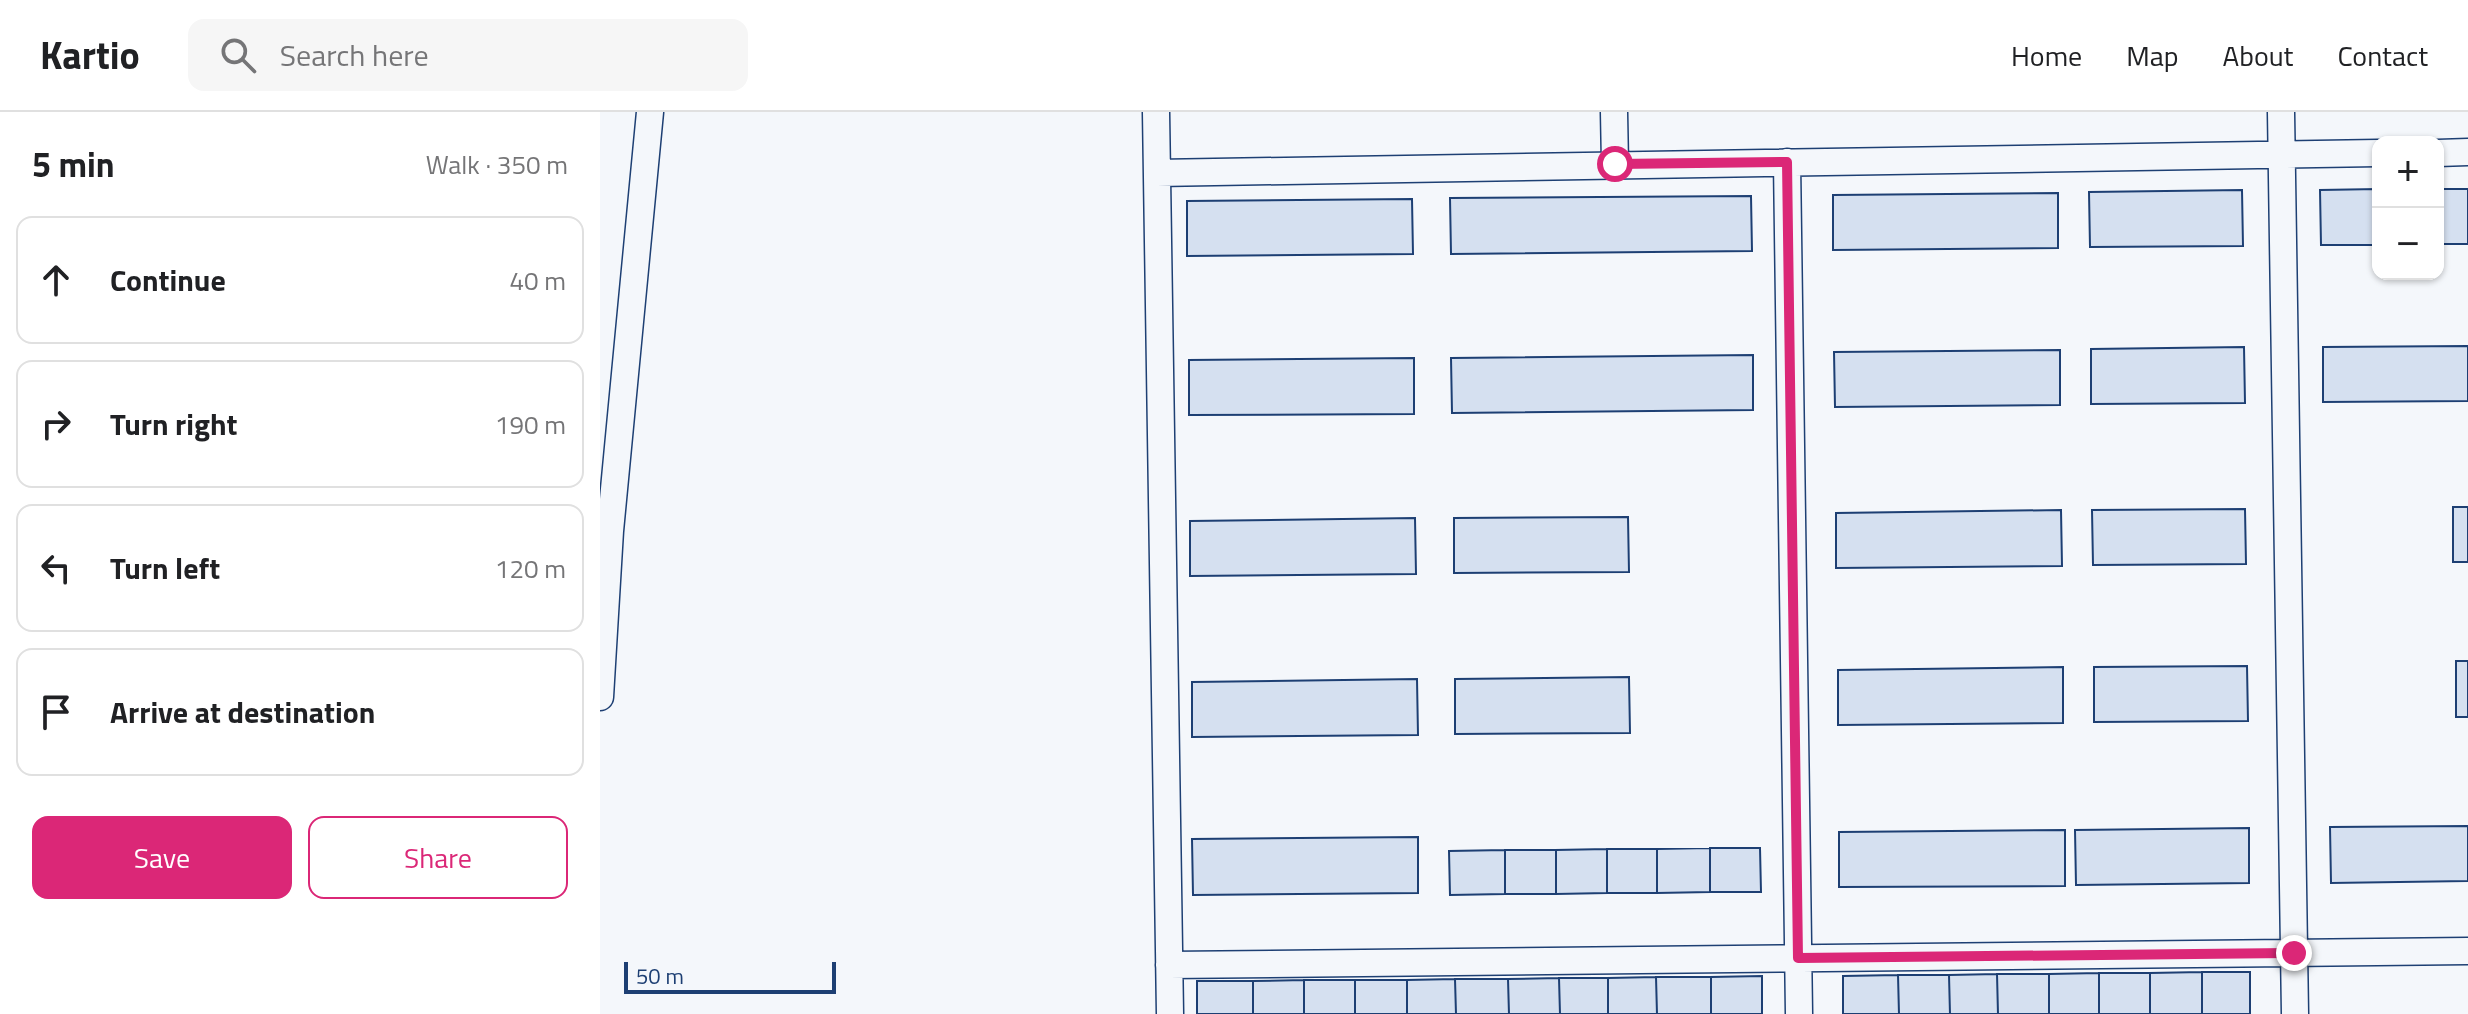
<!DOCTYPE html>
<meta charset="utf-8">
<style>
:root{--surface:#fff;--page:#f6f6f6;--text:#202124;--muted:#757577;--line:#e0e0e0;--accent:#db2777}
body{margin:0;font-family:"Titillium Web",sans-serif;background:var(--page);color:var(--text)}
.controls{position:absolute;right:24px;top:24px;display:grid;overflow:hidden;border-radius:16px;box-shadow:0 2px 6px #0004}
.controls button{width:72px;height:72px;display:grid;place-items:center;padding:0;border:0;border-bottom:2px solid var(--line);background:var(--surface);color:var(--text);font:40px sans-serif}
.scale{position:absolute;left:24px;bottom:20px;width:212px;box-sizing:border-box;padding-left:8px;border:4px solid #1d3f73;border-top:0;font-size:22px;line-height:28px;white-space:nowrap;color:#1d3f73;-webkit-text-stroke:6px #f4f7fb;paint-order:stroke}
.stop{position:absolute;width:24px;height:24px;margin:-18px;border:6px solid #db2777;border-radius:50%;background:#fff}
.stop.end{background:#db2777;border-color:#fff;box-shadow:0 2px 8px #0008}
.list{margin:0;padding:0;list-style:none}
h2{display:flex;justify-content:space-between;align-items:center;height:104px;margin:0;padding:0 32px;font-size:34px}
h2 small{font-size:26px;font-weight:400;color:var(--muted)}
.list li{display:grid;grid-template-columns:52px 1fr auto;gap:24px;align-items:center;box-sizing:border-box;height:128px;margin:0 16px 16px;padding:0 16px;border:2px solid var(--line);border-radius:16px}
.list b{display:block;font-size:30px;white-space:nowrap}
.list em{font-size:26px;font-style:normal;color:var(--muted)}
.actions{display:flex;gap:16px;padding:24px 32px}
.actions a{flex:1;padding:18px 0;border:2px solid var(--accent);border-radius:16px;text-align:center;font-size:28px;color:var(--accent)}
.actions .main{background:var(--accent);color:#fff}
.icon{flex:none;width:44px;height:44px;fill:none;stroke:currentColor;stroke-width:2;stroke-linecap:round;stroke-linejoin:round}
.map{position:relative;flex:none;width:1868px;height:902px;overflow:hidden}
header{display:flex;align-items:center;gap:48px;box-sizing:border-box;height:112px;padding:0 40px;background:var(--surface);border-bottom:2px solid var(--line)}
header strong{font-size:38px}
nav{display:flex;gap:44px;margin-inline-start:auto;font-size:28px}
.search{width:560px;height:72px;background:var(--page);display:flex;align-items:center;gap:20px;box-sizing:border-box;padding:0 28px;border-radius:16px;color:var(--muted);font-size:30px}
main{display:flex}
aside{flex:1;background:var(--surface)}
.map>svg:first-child{display:block}
.building{fill:#d5e0f0;stroke:#1d3f73;stroke-width:2}
.lines{fill:none;stroke-linecap:round;stroke-linejoin:round}
.minor-casing{stroke:#1d3f73;stroke-width:29}
.minor{stroke:#f4f7fb;stroke-width:26}
.route{stroke:#db2777;stroke-width:10}
</style>
<header>
<strong>Kartio</strong>
<div class="search"><svg class="icon" aria-label="search" viewBox="0 0 24 24"><circle cx="10" cy="10" r="6"/><path d="M15 15l6 6"/></svg>Search here</div>
<nav><a>Home</a><a>Map</a><a>About</a><a>Contact</a></nav>
</header>
<main>
<aside>
<h2>5 min<small>Walk · 350 m</small></h2>
<ul class="list">
<li><svg class="icon" aria-label="ahead" viewBox="0 0 24 24"><path d="M12 20V5M6 11l6-6 6 6"/></svg><div><b>Continue</b></div><em>40 m</em></li>
<li><svg class="icon" aria-label="right" viewBox="0 0 24 24"><path d="M7 20v-9h11M14 6l5 5-5 5"/></svg><div><b>Turn right</b></div><em>190 m</em></li>
<li><svg class="icon" aria-label="left" viewBox="0 0 24 24"><path d="M17 20v-9H6M10 6l-5 5 5 5"/></svg><div><b>Turn left</b></div><em>120 m</em></li>
<li><svg class="icon" aria-label="arrive" viewBox="0 0 24 24"><path d="M6 21V4h12l-3 4 3 4H6"/></svg><div><b>Arrive at destination</b></div></li>
</ul>
<div class="actions"><a class="main">Save</a><a>Share</a></div>
</aside>
<div class="map">
<svg width="1868" height="902" viewBox="0 0 1868 902">
<rect width="100%" height="100%" fill="#f4f7fb"/>
<path class="building" d="M1778,77V133H1721L1720,78Z
M1838,77H1868V132H1838Z
M1642,78L1643,134L1490,135L1489,80Z
M1458,81V136L1233,138V83Z
M1151,84L1152,139L851,142L850,86Z
M812,87L813,142L587,144V89Z
M1868,234V289L1723,290V235Z
M1644,235L1645,291L1491,292V237Z
M1460,238V293L1235,295L1234,240Z
M1153,243V298L852,301L851,246Z
M814,246V302L589,303V248Z
M1853,395H1868V450H1853Z
M1645,397L1646,452L1493,453L1492,398Z
M1461,398L1462,454L1236,456V401Z
M1028,405L1029,460L854,461V406Z
M815,406L816,462L590,464V409Z
M1856,549H1868V605H1856Z
M1647,554L1648,609L1494,610V555Z
M1463,555V611L1238,613V558Z
M1029,565L1030,621L855,622V567Z
M817,567L818,623L592,625V570Z
M1868,714V769L1731,771L1730,715Z
M1649,716V771L1476,773L1475,718Z
M1465,718V774L1239,775V720Z
M818,725V781L593,783L592,727Z
M1110,736H1160L1161,780H1110Z
M1110,736V780L1057,781V737Z
M1007,737H1057V781H1007Z
M1007,737V781L956,782V738Z
M905,738H956V782H905Z
M905,738V782L850,783L849,739Z
M1602,860H1650V902H1602Z
M1602,860V902H1550V861Z
M1499,861H1550V902H1499Z
M1499,861V902H1449V862Z
M1397,862L1398,902H1350L1349,863Z
M1397,862H1449V902H1398Z
M1298,863H1349L1350,902H1299Z
M1298,863L1299,902H1243V864Z
M1162,864V902H1111V865Z
M1056,865L1057,902H1008V866Z
M1056,865H1111V902H1057Z
M959,866L960,902H909L908,867Z
M959,866H1008V902H960Z
M855,867H908L909,902H856Z
M855,867L856,902H807V868Z
M704,868H755V902H704Z
M704,868V902H653V869Z
M755,868H807V902H755Z
M597,869H653V902H597Z"/>
<g class="lines">
<g class="minor-casing">
<path id="minor" d="M556,0L570,902
M1014,0L1015,52
M1681,0L1695,902
M1838,41L1868,40
M1187,50L1199,902
M557,61L1778,41
M0,585L10,419L50,0
M569,853L1868,839"/>
</g>
<use href="#minor" class="minor"/>
</g>
<g class="lines">
<path class="route" d="M1015,52L1187,50L1198,846L1694,841"/>
</g>
</svg>
<div class="controls">
<button>+</button>
<button>−</button>
</div>
<div class="scale">50 m</div>
<div class="stop" style="left:1015px;top:52px"></div>
<div class="stop end" style="left:1694px;top:841px"></div>
</div>
</main>
